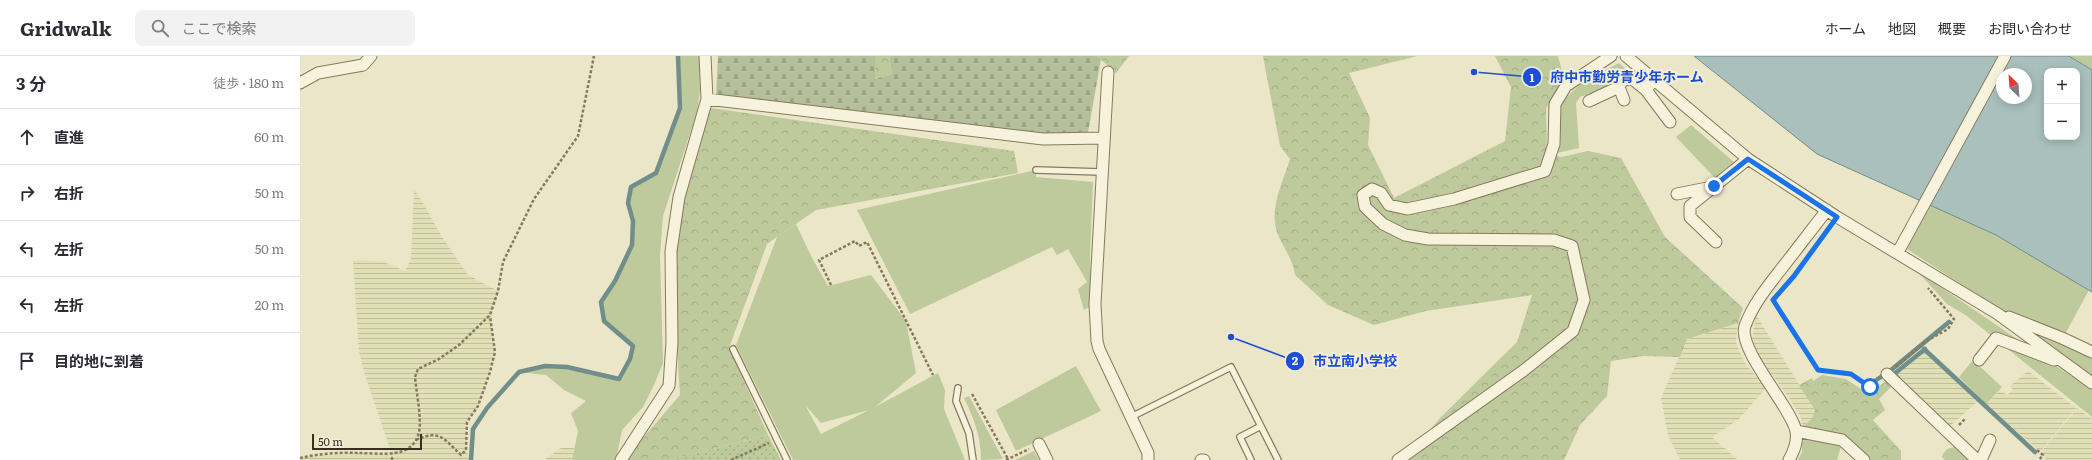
<!DOCTYPE html>
<html lang="ja">
<meta charset="utf-8">
<style>
:root{--surface:#fff;--page:#f2f2f3;--text:#2b2b33;--muted:#7c7c81;--line:#e1e1e2}
body{margin:0;font-family:Literata,"Noto Sans JP",serif;background:var(--page);color:var(--text)}
.controls{position:absolute;right:12px;top:12px;display:grid;overflow:hidden;border-radius:8px;box-shadow:0 2px 10px #0003}
.controls button{width:36px;height:36px;display:grid;place-items:center;padding:0;border:0;border-bottom:1px solid var(--line);background:var(--surface);color:var(--text);font:20px sans-serif}
.compass{position:absolute;left:1696px;top:12px;width:36px;height:36px;border-radius:50%;background:var(--surface);box-shadow:0 2px 10px #0003;rotate:335deg}
.scale{position:absolute;left:12px;bottom:10px;width:110px;box-sizing:border-box;padding-left:4px;border:2px solid #382f21;border-top:0;font-size:11px;line-height:14px;white-space:nowrap;color:#382f21;-webkit-text-stroke:3px #f3efd7;paint-order:stroke}
.stop{position:absolute;width:12px;height:12px;margin:-9px;border:3px solid #1a73e8;border-radius:50%;background:#fff}
.stop.end{background:#1a73e8;border-color:#fff;box-shadow:0 1px 4px #0008}
.list{margin:0;padding:0;list-style:none}
h2{display:flex;justify-content:space-between;align-items:center;height:52px;margin:0;padding:0 16px;font-size:17px}
h2 small{font-size:13px;font-weight:400;color:var(--muted)}
.list li{display:grid;grid-template-columns:26px 1fr auto;gap:12px;align-items:center;box-sizing:border-box;height:56px;padding:0 16px;border-top:1px solid var(--line)}
.list b{display:block;font-size:15px;white-space:nowrap}
.list em{font-size:13px;font-style:normal;color:var(--muted)}
.icon{flex:none;width:22px;height:22px;fill:none;stroke:currentColor;stroke-width:2;stroke-linecap:round;stroke-linejoin:round}
.map{position:relative;flex:none;width:1792px;height:404px;overflow:hidden}
header{display:flex;align-items:center;gap:24px;box-sizing:border-box;height:56px;padding:0 20px;background:var(--surface);border-bottom:1px solid var(--line)}
header strong{font-size:19px}
nav{display:flex;gap:22px;margin-inline-start:auto;font-size:14px}
.search{width:280px;height:36px;background:var(--page);display:flex;align-items:center;gap:10px;box-sizing:border-box;padding:0 14px;border-radius:8px;color:var(--muted);font-size:15px}
main{display:flex}
aside{flex:1;background:var(--surface)}
.map>svg:first-child{display:block}
.farmland{fill:url(#farmland-rules)}
.green{fill:#bec99c;fill-rule:evenodd}
.forest{fill:url(#forest-crowns)}
.cemetery{fill:url(#cemetery-stones)}
.park{fill:url(#park-dots)}
.water{fill:#a9c0bc;stroke:#708e8a;fill-rule:evenodd}
.lines{fill:none;stroke-linecap:round;stroke-linejoin:round}
.stream{stroke:#708e8a;stroke-width:4.5}
.lane-casing{stroke:#86795e;stroke-width:8}
.street-casing{stroke:#86795e;stroke-width:13}
.path{stroke:#86795e;stroke-width:2.5;stroke-dasharray:3 2;stroke-linecap:butt}
.lane{stroke:#f7f2db;stroke-width:5.5}
.street{stroke:#f7f2db;stroke-width:11}
.route{stroke:#1a73e8;stroke-width:5}
.leader{fill:none;stroke:#1d4ed8;stroke-width:1.5}
.callout-dot{fill:#1d4ed8;stroke:#f3efd7;stroke-width:1.5}
.mark-label{font-size:12px;text-anchor:middle;font-weight:bold;fill:#fff}
.callout-label{font-size:14px;text-anchor:middle;font-weight:bold;fill:#1d4ed8;stroke:#f3efd7;stroke-width:4;stroke-linejoin:round;paint-order:stroke}
</style>
<header>
<strong>Gridwalk</strong>
<div class="search"><svg class="icon" aria-label="search" viewBox="0 0 24 24"><circle cx="10" cy="10" r="6"/><path d="M15 15l6 6"/></svg>ここで検索</div>
<nav><a>ホーム</a><a>地図</a><a>概要</a><a>お問い合わせ</a></nav>
</header>
<main>
<aside>
<h2>3 分<small>徒歩 · 180 m</small></h2>
<ul class="list">
<li><svg class="icon" aria-label="ahead" viewBox="0 0 24 24"><path d="M12 20V5M6 11l6-6 6 6"/></svg><div><b>直進</b></div><em>60 m</em></li>
<li><svg class="icon" aria-label="right" viewBox="0 0 24 24"><path d="M7 20v-9h11M14 6l5 5-5 5"/></svg><div><b>右折</b></div><em>50 m</em></li>
<li><svg class="icon" aria-label="left" viewBox="0 0 24 24"><path d="M17 20v-9H6M10 6l-5 5 5 5"/></svg><div><b>左折</b></div><em>50 m</em></li>
<li><svg class="icon" aria-label="left" viewBox="0 0 24 24"><path d="M17 20v-9H6M10 6l-5 5 5 5"/></svg><div><b>左折</b></div><em>20 m</em></li>
<li><svg class="icon" aria-label="arrive" viewBox="0 0 24 24"><path d="M6 21V4h12l-3 4 3 4H6"/></svg><div><b>目的地に到着</b></div></li>
</ul>
</aside>
<div class="map">
<svg width="1792" height="404" viewBox="0 0 1792 404">
<defs>
<pattern id="farmland-rules" width="6" height="5" patternUnits="userSpaceOnUse"><rect width="6" height="5" fill="#e0dfb6"/><path d="M0 2.5h6" fill="none" stroke="#c1c09c"/></pattern>
<pattern id="forest-crowns" width="20" height="18" patternUnits="userSpaceOnUse"><rect width="20" height="18" fill="#bec99c"/><path d="M2 6a3 3 0 1 1 6 0M12 15a3 3 0 1 1 6 0" fill="none" stroke="#a4ad86"/></pattern>
<pattern id="cemetery-stones" width="16" height="16" patternUnits="userSpaceOnUse"><rect width="16" height="16" fill="#b5bf9b"/><path d="M2 7V4a2 2 0 0 1 4 0v3zM10 15v-3a2 2 0 0 1 4 0v3z" fill="#9ca485"/></pattern>
<pattern id="park-dots" width="8" height="8" patternUnits="userSpaceOnUse"><rect width="8" height="8" fill="#bec99c"/><path d="M2 2h.1M6 6h.1" fill="none" stroke="#a4ad86" stroke-width="1.8" stroke-linecap="round"/></pattern>
</defs>
<rect width="100%" height="100%" fill="#ebe6c8"/>
<path class="farmland" d="M114,133L123,147L142,181L168,219L198,235L190,259L195,296L190,316L178,350L167,366L166,394L172,404H0V402L10,400L57,397L92,399L65,319L59,296L53,204L82,205L105,215L111,203Z
M1456,259L1515,354L1512,363L1502,371L1501,362L1488,340L1458,300L1452,284Z
M1438,267L1436,286L1444,306L1466,332L1439,363L1412,381L1438,404H1380L1368,379L1361,342L1387,283Z
M1625,295L1679,344L1648,372L1596,318Z
M1728,315L1776,352L1741,395L1737,393L1686,348L1700,334L1707,339L1713,334L1710,330Z
M1777,352L1792,363V404H1746L1742,395Z
M261,392H274L272,404H244Z"/>
<path class="green" d="M378,0H399L400,34L397,56L363,160L360,199L363,307L354,329L343,351L322,374L316,404H272L278,375L271,357L286,345L264,334L246,319L219,316L245,310L267,311L319,323L330,303L333,290L304,265L301,246L315,225L332,189L333,165L328,147L331,131L356,117L380,52Z
M1769,0H1792V14Z
M1319,7L1329,16L1318,22L1309,30L1280,41L1276,47L1279,92L1257,97L1261,47L1282,26Z
M1391,69L1434,106L1415,122L1376,81Z
M736,114V121L793,126L790,197L791,250L784,254L778,233L787,226L768,193L757,199L752,191L610,258L557,154Z
M1626,147L1696,179L1789,234L1763,282L1792,296V327L1702,255L1607,193Z
M496,168L512,202L528,230L571,219L606,265L616,317L575,351L638,317L645,334L644,353L665,404H493L436,289L477,181ZM505,349L521,367L569,354L521,378Z
M1617,215L1792,334V361L1667,260L1647,248Z
M1673,304L1702,331L1686,348L1659,321Z
M776,310L801,355L716,395L696,354Z
M669,340L703,403L681,404C681,381 674,362 664,342Z
M1508,380L1541,390L1537,404H1498L1502,396V386Z
M1655,391L1670,404H1645L1642,401C1644,394 1648,392 1655,391Z
M734,395L739,404H715Z"/>
<path class="forest" d="M575,0H589L592,18L575,23Z
M797,0H829L816,17Z
M963,0H1117L1049,17L1070,62L1068,89L1094,142L1205,85L1211,31L1195,0H1258L1266,30L1246,52L1247,97L1261,101L1288,95L1321,102L1365,181L1443,252L1438,267L1387,283L1380,301L1343,300L1311,305L1307,340L1280,369L1264,404H1104L1141,361L1217,286L1232,239L1126,255L1074,269L1028,249L995,219C993,202 982,191 977,176C969,152 983,126 990,103L980,90Z
M404,51L714,95L718,117L516,154L467,188L429,292L468,379L369,404H324L380,339L371,192Z
M1522,319L1546,323L1567,337L1589,324L1593,329L1579,343L1585,354L1573,364L1601,395V404H1570L1545,381L1502,371L1512,363L1515,354L1499,329L1512,322L1513,325Z"/>
<path class="cemetery" d="M418,0H575V23L592,18L589,0H797L801,3L787,82L416,40Z"/>
<path class="park" d="M468,379L481,404H369Z"/>
<path class="water" d="M1394,0H1769L1792,14V236L1696,179L1517,98ZM1747,15H1777V81H1747ZM1702,18H1726V42H1702Z"/>
<g class="lines">
<path class="stream" d="M1624,293L1735,396
M1598,322L1594,318L1625,293
M1569,329L1591,314L1649,266
M171,404L173,373L187,352L219,316L245,310L267,311L319,323L330,303L333,290L304,265L301,246L315,225L332,189L333,165L328,147L331,131L356,117L380,52L378,0"/>
<g class="lane-casing">
<path id="lane" d="M736,114L802,116
M433,293L487,404
M658,332L656,345L669,377L673,404
M831,361L931,311L978,404
M951,404L940,381L961,370"/>
</g>
<g class="street-casing">
<path id="street" d="M1326,0L1448,103L1537,161L1698,258L1792,327
M808,16L795,248L797,285L799,293L848,397V404
M0,27L18,17L63,9L71,0
M1319,31L1324,44
M1346,34L1370,66
M407,43L743,83L804,82
M1289,45L1319,31L1322,25L1331,22L1346,34L1354,23
M1377,138L1412,131
M1416,186L1390,161V150L1448,103
M1598,196L1705,0
M1709,261L1762,282L1792,296
M1679,304L1696,282L1754,304
M1587,318L1677,404
M1496,375L1542,384L1564,404
M739,388L747,404
M321,404L369,330L372,286L371,195L379,141L407,43L405,0
M901,404H904
M1098,404L1223,315L1273,275L1284,244L1272,190L1254,184L1128,183L1105,179L1083,168L1065,151L1063,139L1072,133L1081,137L1089,149L1107,153L1154,143L1245,115L1254,88L1255,48L1266,30L1311,0
M1489,404C1494,395 1498,386 1496,375C1491,351 1437,293 1445,270C1453,248 1468,230 1482,212C1497,193 1512,173 1527,154
M1681,404L1690,384"/>
</g>
<path class="path" d="M531,229L519,204L555,185L559,190L567,186L633,319
M1473,244L1518,314L1551,318L1570,331L1578,325
M1596,311L1628,284L1648,273L1654,263L1628,232
M672,338L708,403
M1659,369L1666,362
M116,384C140,373 144,383 161,399L166,394L167,366L178,350L190,316L195,296L190,260
M1737,394L1743,399L1739,404
M0,402C18,398 39,396 58,397C80,397 113,404 119,376C122,364 116,334 115,321L118,313L139,303L159,289L190,259L198,235L203,206L234,143L278,80L294,0
M92,404V399
M431,404L469,387
M706,404L729,393"/>
<use href="#lane" class="lane"/>
<use href="#street" class="street"/>
</g>
<g class="lines">
<path class="route" d="M1414,130L1448,103L1537,161L1494,220L1473,244L1518,314L1551,318L1570,331"/>
</g>
<path class="leader" d="M1174 16L1232 21M931 281L995 305"/>
<g class="callout-dot">
<circle cx="1174" cy="16" r="4"/>
<circle cx="931" cy="281" r="4"/>
<circle cx="1232" cy="21" r="10"/>
<circle cx="995" cy="305" r="10"/>
</g>
<g class="mark-label">
<text x="1232" y="26">1</text>
<text x="995" y="309">2</text>
</g>
<g class="callout-label">
<text x="1327" y="26">府中市勤労青少年ホーム</text>
<text x="1055" y="310">市立南小学校</text>
</g>
</svg>
<div class="controls">
<button>+</button>
<button>−</button>
</div>
<svg class="compass" viewBox="-18 -18 36 36"><path d="M0-13l5 13h-10z" fill="#e53935"/><path d="M0 13l5-13h-10z" fill="#7c7c81"/></svg>
<div class="scale">50 m</div>
<div class="stop" style="left:1570px;top:331px"></div>
<div class="stop end" style="left:1414px;top:130px"></div>
</div>
</main>
